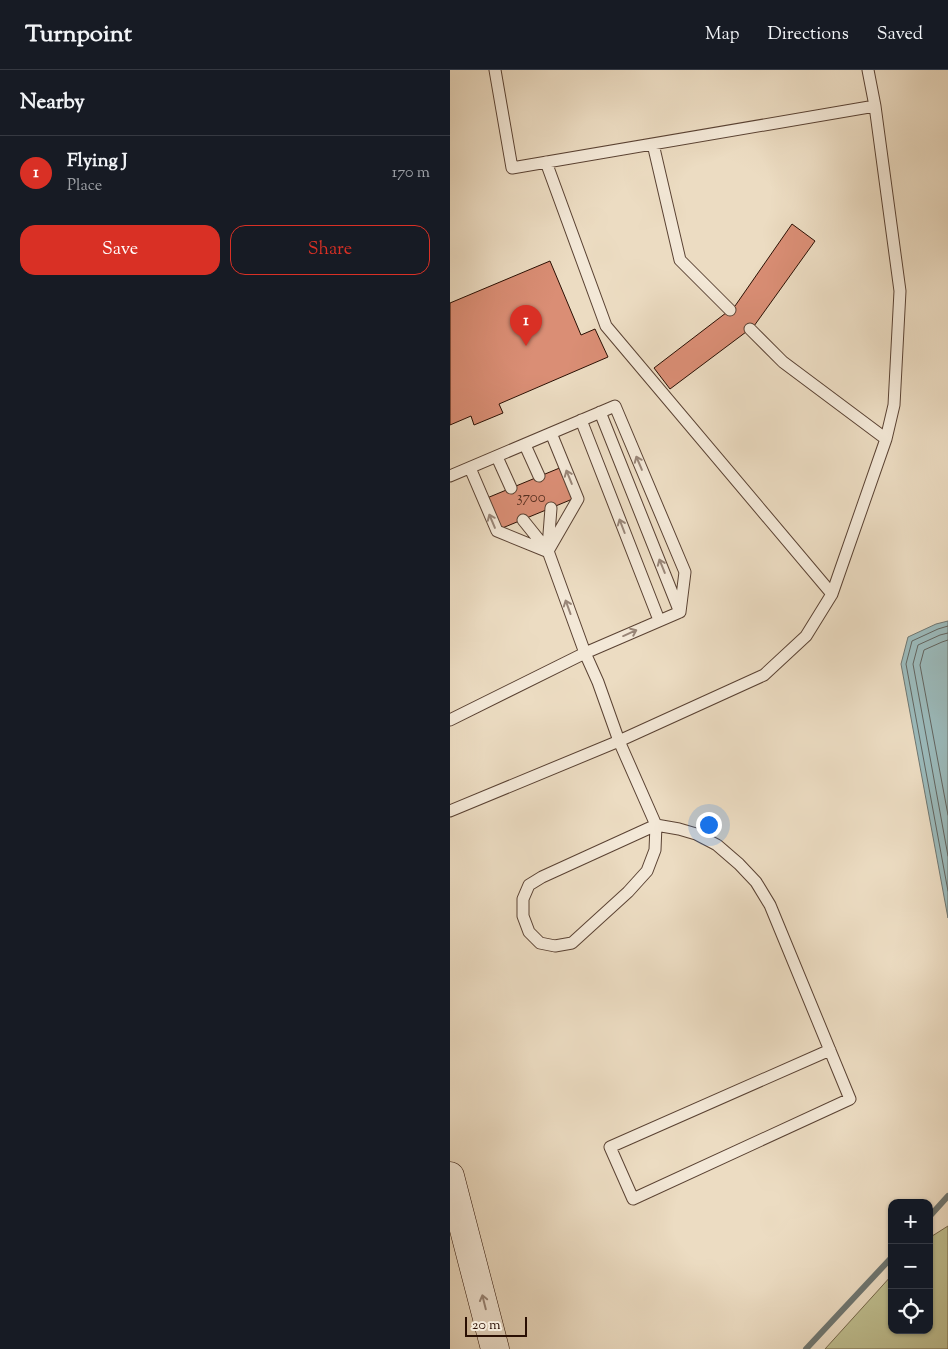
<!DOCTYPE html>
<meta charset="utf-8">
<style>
:root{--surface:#171b24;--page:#20242c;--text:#f1f3f6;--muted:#9ea1a6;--line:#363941;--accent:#d93025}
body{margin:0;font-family:"Sorts Mill Goudy",serif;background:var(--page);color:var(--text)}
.controls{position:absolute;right:15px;bottom:15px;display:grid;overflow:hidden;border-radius:10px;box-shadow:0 1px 4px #0004}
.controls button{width:45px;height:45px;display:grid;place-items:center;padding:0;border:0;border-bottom:1px solid var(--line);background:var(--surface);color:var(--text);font:25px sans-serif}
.scale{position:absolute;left:15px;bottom:12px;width:62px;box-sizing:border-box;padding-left:5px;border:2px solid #2a0f03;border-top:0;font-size:14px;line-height:18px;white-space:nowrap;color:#2a0f03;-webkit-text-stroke:4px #f3e8d7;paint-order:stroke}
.you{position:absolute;left:258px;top:754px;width:18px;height:18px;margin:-12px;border:4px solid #fff;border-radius:50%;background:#1a73e8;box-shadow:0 0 0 8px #1a73e833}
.badge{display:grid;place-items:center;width:32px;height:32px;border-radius:50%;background:var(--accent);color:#fff;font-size:16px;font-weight:700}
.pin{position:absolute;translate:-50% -41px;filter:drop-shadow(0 1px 2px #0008)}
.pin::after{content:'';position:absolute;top:26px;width:18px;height:15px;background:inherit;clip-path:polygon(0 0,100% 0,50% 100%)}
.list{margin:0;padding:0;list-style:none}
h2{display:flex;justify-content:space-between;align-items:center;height:65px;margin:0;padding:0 20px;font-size:21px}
h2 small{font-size:16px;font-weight:400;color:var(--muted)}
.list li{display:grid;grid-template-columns:32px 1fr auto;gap:15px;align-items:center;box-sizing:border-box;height:75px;padding:0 20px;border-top:1px solid var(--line)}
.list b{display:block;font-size:19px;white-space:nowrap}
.list p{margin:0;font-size:16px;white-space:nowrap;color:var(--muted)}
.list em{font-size:16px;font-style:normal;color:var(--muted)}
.actions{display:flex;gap:10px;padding:15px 20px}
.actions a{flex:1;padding:11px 0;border:1px solid var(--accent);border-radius:15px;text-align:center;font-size:18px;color:var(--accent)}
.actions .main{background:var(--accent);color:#fff}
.icon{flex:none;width:28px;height:28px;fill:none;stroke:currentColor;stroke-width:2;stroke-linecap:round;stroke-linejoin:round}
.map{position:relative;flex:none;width:498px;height:1279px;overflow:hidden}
header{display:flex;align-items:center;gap:30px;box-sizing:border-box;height:70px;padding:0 25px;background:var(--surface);border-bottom:1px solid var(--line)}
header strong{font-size:24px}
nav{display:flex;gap:28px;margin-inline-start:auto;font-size:18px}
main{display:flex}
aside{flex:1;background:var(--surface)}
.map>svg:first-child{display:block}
.green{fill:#bebe8f;stroke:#746649}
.water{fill:#9bbabb;stroke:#6e7671}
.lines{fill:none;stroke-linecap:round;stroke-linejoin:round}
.shore{stroke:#62645f;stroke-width:1}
.stream{stroke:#6e7671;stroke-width:6}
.building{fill:#da8e75;stroke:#2a0f03}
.lane-casing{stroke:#5a4233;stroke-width:13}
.secondary-casing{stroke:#2a0f03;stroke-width:29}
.lane{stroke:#f3e8d7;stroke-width:11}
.secondary{stroke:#f3e8d7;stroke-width:28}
.oneway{stroke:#998678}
.labels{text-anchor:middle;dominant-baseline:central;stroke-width:4;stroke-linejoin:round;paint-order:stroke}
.number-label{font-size:15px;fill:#562f20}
</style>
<header>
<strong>Turnpoint</strong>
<nav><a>Map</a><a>Directions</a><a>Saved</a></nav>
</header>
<main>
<aside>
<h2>Nearby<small></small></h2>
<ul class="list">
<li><span class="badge">1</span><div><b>Flying J</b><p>Place</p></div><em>170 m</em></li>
</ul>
<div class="actions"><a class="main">Save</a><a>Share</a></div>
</aside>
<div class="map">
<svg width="498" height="1279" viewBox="0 0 498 1279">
<rect width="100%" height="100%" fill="#ecdcc2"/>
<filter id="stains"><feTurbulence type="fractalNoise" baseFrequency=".004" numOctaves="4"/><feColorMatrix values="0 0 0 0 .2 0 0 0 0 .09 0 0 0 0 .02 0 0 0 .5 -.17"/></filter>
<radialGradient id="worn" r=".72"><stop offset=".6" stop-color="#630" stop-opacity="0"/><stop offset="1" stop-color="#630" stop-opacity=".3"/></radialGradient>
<path class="green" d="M498,1156V1279H375L442,1205V1260H479V1168Z"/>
<path class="water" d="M498,551V848L451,594L458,567L486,554Z"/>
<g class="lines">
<path class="shore" d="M498,556L488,559L462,571L456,594L498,821
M498,563L490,565L468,575L463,594L498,786
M498,570L492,572L474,580L470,595L498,745"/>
<path class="stream" d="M479,1147L498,1126
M356,1279L442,1187"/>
</g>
<path class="building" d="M342,154L365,171L304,256L220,319L204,298L285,236Z
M100,191L131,265L145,259L158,287L49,334L53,343L24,355L21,346L0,355V233Z
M112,397L125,428L50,459L37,428Z"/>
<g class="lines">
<g class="lane-casing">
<path id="lane" d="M418,0L425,36
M203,74L230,190L280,240
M96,92L156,256L382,524
M300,259L333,292L436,369
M150,342L229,540
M131,350L209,550
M75,375L89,406
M47,387L61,418
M20,398L47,461L96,481
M0,406L165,336L235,502L230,542
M73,450L98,481L135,583L148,612L169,671L206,755L229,759L246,764L267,775L289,794L306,812L320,835L400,1029L183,1129L160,1077L380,980
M98,477L101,438
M98,481L128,429L101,363
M0,650L135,583L230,542
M0,741L169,671L314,605L356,566L382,524L436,369L444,335L450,221L425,36L62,98L45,0
M206,755L205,780L197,801L178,822L122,873L105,876L90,873L79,862L73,846V829L79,815L92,807Z"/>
</g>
<g class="secondary-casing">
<path id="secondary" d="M0,1106L45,1279"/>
</g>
<use href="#lane" class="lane"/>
<use href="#secondary" class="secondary"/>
</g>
<defs><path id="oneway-shaft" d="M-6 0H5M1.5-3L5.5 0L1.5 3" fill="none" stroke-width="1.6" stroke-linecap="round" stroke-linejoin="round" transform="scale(1.25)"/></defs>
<g class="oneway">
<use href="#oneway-shaft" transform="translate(189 393) rotate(-113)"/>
<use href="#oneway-shaft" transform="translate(119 407) rotate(-112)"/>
<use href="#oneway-shaft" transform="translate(42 451) rotate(-113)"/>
<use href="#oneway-shaft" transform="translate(172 456) rotate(-111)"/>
<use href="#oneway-shaft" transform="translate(212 496) rotate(-112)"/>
<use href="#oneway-shaft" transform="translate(118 537) rotate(-110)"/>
<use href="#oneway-shaft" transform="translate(180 563) rotate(-24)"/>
<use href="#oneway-shaft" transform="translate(34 1232) rotate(-104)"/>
</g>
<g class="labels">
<g class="number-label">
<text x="81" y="428">3700</text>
</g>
</g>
<rect width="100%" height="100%" filter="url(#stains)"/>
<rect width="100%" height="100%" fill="url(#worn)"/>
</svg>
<div class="controls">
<button>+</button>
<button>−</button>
<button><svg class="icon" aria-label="locate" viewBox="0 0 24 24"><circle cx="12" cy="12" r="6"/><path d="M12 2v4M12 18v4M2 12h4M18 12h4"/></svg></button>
</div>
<div class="scale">20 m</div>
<div class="you"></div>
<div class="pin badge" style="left:76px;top:276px">1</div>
</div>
</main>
